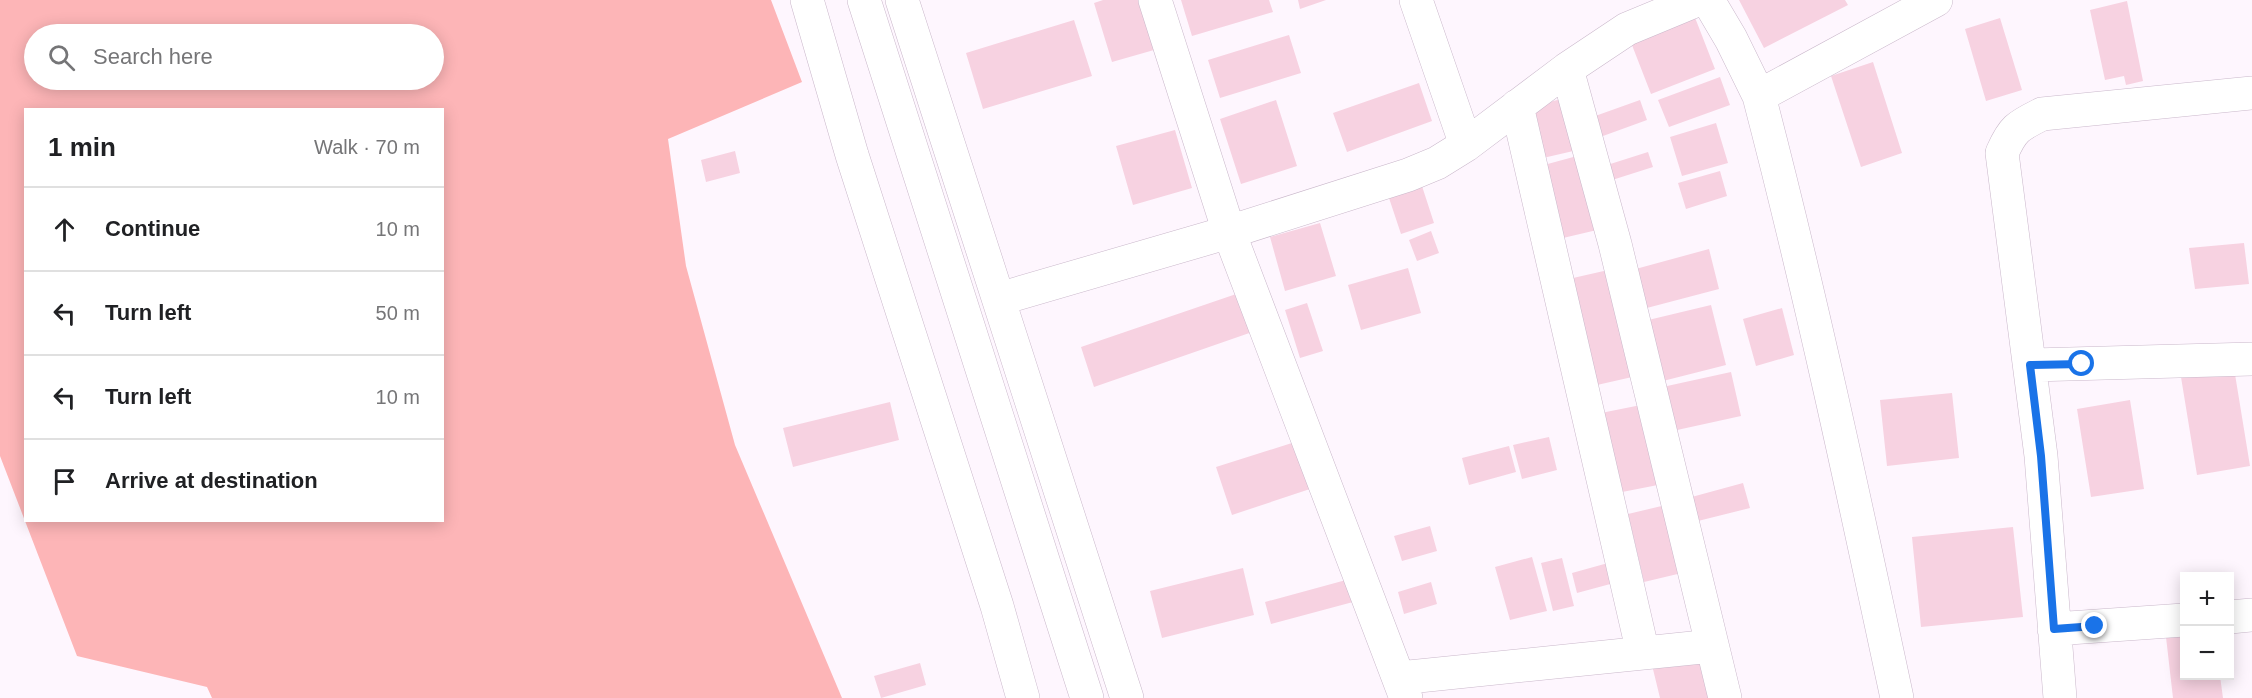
<!DOCTYPE html>
<meta charset="utf-8">
<style>
:root{--surface:#fff;--page:#f2f2f2;--text:#202124;--muted:#757577;--line:#e0e0e0}
body{margin:0;font-family:Arial,sans-serif;background:var(--page);color:var(--text)}
.controls{position:absolute;right:18px;bottom:18px;display:grid;overflow:hidden;border-radius:0px;box-shadow:0 3px 15px #0003}
.controls button{width:54px;height:54px;display:grid;place-items:center;padding:0;border:0;border-bottom:2px solid var(--line);background:var(--surface);color:var(--text);font:30px sans-serif}
.stop{position:absolute;width:18px;height:18px;margin:-14px;border:4px solid #1a73e8;border-radius:50%;background:#fff}
.stop.end{background:#1a73e8;border-color:#fff;box-shadow:0 2px 6px #0008}
.list{margin:0;padding:0;list-style:none}
h2{display:flex;justify-content:space-between;align-items:center;height:78px;margin:0;padding:0 24px;font-size:26px}
h2 small{font-size:20px;font-weight:400;color:var(--muted)}
.list li{display:grid;grid-template-columns:39px 1fr auto;gap:18px;align-items:center;box-sizing:border-box;height:84px;padding:0 24px;border-top:2px solid var(--line)}
.list b{display:block;font-size:22px;white-space:nowrap}
.list em{font-size:20px;font-style:normal;color:var(--muted)}
.icon{flex:none;width:33px;height:33px;fill:none;stroke:currentColor;stroke-width:2;stroke-linecap:round;stroke-linejoin:round}
.map{position:relative;flex:none;width:2252px;height:698px;overflow:hidden}
.search{position:absolute;background:var(--surface);box-shadow:0 3px 15px #0003;left:24px;top:24px;width:420px;height:66px;display:flex;align-items:center;gap:15px;box-sizing:border-box;padding:0 21px;border-radius:33px;color:var(--muted);font-size:22px}
.panel{position:absolute;background:var(--surface);box-shadow:0 3px 15px #0003;left:24px;top:108px;width:420px;height:414px;border-radius:0px}
.map>svg:first-child{display:block}
.green{fill:#fdb5b7;fill-rule:evenodd}
.building{fill:#f7d2e1}
.lines{fill:none;stroke-linecap:round;stroke-linejoin:round}
.minor-casing{stroke:#cab8cb;stroke-width:34}
.tertiary-casing{stroke:#cab8cb;stroke-width:34}
.minor{stroke:#fff;stroke-width:33}
.tertiary{stroke:#fff;stroke-width:33}
.route{stroke:#1a73e8;stroke-width:8}
</style>
<div class="map">
<svg width="2252" height="698" viewBox="0 0 2252 698">
<rect width="100%" height="100%" fill="#fef6fe"/>
<path class="green" d="M0,0H771L802,82L668,139L686,266L735,445L842,698H212L207,687L77,656L0,456ZM34,34H434V80H34ZM26,110H442V520H26Z"/>
<path class="building" d="M1103,0H1147L1161,48L1112,62L1094,3Z
M1181,0H1269L1273,12L1192,36Z
M1298,0H1326L1300,9Z
M1739,0H1845L1848,5L1764,48Z
M2127,1L2143,81L2126,85L2124,76L2105,80L2090,10Z
M1694,15L1715,69L1651,94L1630,40Z
M2000,18L2022,90L1986,101L1965,29Z
M1074,20L1092,76L983,109L966,53Z
M1289,35L1301,73L1220,98L1208,60Z
M1873,62L1902,153L1861,167L1831,76Z
M1720,77L1730,105L1669,127L1658,100Z
M1419,83L1432,121L1347,152L1333,113Z
M1569,97L1582,149L1543,158L1530,107Z
M1276,100L1297,166L1241,184L1220,119Z
M1640,100L1647,120L1592,140L1584,120Z
M1716,123L1728,163L1682,176L1670,137Z
M1175,130L1192,188L1133,205L1116,146Z
M735,151L740,173L706,182L701,160Z
M1648,152L1653,167L1609,181L1604,166Z
M1577,156L1597,230L1563,238L1544,165Z
M1720,171L1727,196L1686,209L1678,183Z
M1421,183L1434,223L1401,234L1388,195Z
M1320,223L1336,276L1285,291L1270,237Z
M1431,231L1439,253L1417,261L1409,240Z
M2244,243L2249,284L2195,289L2189,248Z
M1709,249L1719,289L1643,309L1632,270Z
M1408,268L1421,313L1361,330L1348,285Z
M1617,268L1641,375L1597,385L1573,278Z
M1245,291L1258,330L1094,387L1081,347Z
M1307,303L1323,351L1300,358L1285,310Z
M1711,305L1726,365L1655,383L1640,322Z
M1782,308L1794,355L1756,366L1743,319Z
M2233,362L2250,466L2197,475L2180,371Z
M1731,372L1741,416L1668,432L1658,388Z
M1952,393L1959,458L1887,466L1880,400Z
M2130,400L2144,489L2091,497L2077,409Z
M890,402L899,440L793,467L783,428Z
M1646,404L1663,484L1617,493L1601,413Z
M1549,437L1557,470L1522,479L1513,445Z
M1295,442L1310,489L1232,515L1216,467Z
M1509,446L1516,472L1469,485L1462,458Z
M1743,483L1750,508L1694,522L1688,498Z
M1670,504L1686,572L1644,582L1628,514Z
M1430,526L1437,551L1402,561L1394,536Z
M2013,527L2023,617L1921,627L1912,537Z
M1532,557L1547,611L1510,620L1495,567Z
M1562,558L1574,606L1553,611L1541,563Z
M1608,563L1614,583L1577,593L1572,573Z
M1243,568L1254,615L1162,638L1150,591Z
M1346,580L1353,602L1271,624L1265,602Z
M1431,582L1437,604L1404,614L1398,592Z
M2184,635V676H2220L2223,698H2173L2166,637Z
M1699,654L1710,698H1660L1652,665Z
M920,663L926,685L881,698L874,676Z"/>
<g class="lines">
<g class="minor-casing">
<path id="minor" d="M1155,0L1229,232L1406,698
M1416,0L1466,145
M1708,0L1731,39L1759,96
M1567,69L1615,244L1725,698
M1517,106L1643,653
M999,299L1229,232L1408,175L1437,163L1466,145L1567,69L1627,29L1697,0
M2030,365L2252,359
M2230,617L2252,615
M2054,629L2184,620
M1399,678L1712,646
M1897,698C1854,497 1811,295 1759,96L1936,0
M2060,698L2041,456L2002,153C2013,128 2018,126 2042,114L2252,93"/>
</g>
<g class="tertiary-casing">
<path id="tertiary" d="M807,0L852,155L997,606L1023,698
M864,0L1087,698
M902,0L1127,698"/>
</g>
<use href="#minor" class="minor"/>
<use href="#tertiary" class="tertiary"/>
</g>
<g class="lines">
<path class="route" d="M2082,364L2030,365L2041,456L2054,629L2095,626"/>
</g>
</svg>
<div class="controls">
<button>+</button>
<button>−</button>
</div>
<div class="stop" style="left:2082px;top:364px"></div>
<div class="stop end" style="left:2095px;top:626px"></div>
<div class="search"><svg class="icon" aria-label="search" viewBox="0 0 24 24"><circle cx="10" cy="10" r="6"/><path d="M15 15l6 6"/></svg>Search here</div>
<section class="panel">
<h2>1 min<small>Walk · 70 m</small></h2>
<ul class="list">
<li><svg class="icon" aria-label="ahead" viewBox="0 0 24 24"><path d="M12 20V5M6 11l6-6 6 6"/></svg><div><b>Continue</b></div><em>10 m</em></li>
<li><svg class="icon" aria-label="left" viewBox="0 0 24 24"><path d="M17 20v-9H6M10 6l-5 5 5 5"/></svg><div><b>Turn left</b></div><em>50 m</em></li>
<li><svg class="icon" aria-label="left" viewBox="0 0 24 24"><path d="M17 20v-9H6M10 6l-5 5 5 5"/></svg><div><b>Turn left</b></div><em>10 m</em></li>
<li><svg class="icon" aria-label="arrive" viewBox="0 0 24 24"><path d="M6 21V4h12l-3 4 3 4H6"/></svg><div><b>Arrive at destination</b></div></li>
</ul>
</section>
</div>
